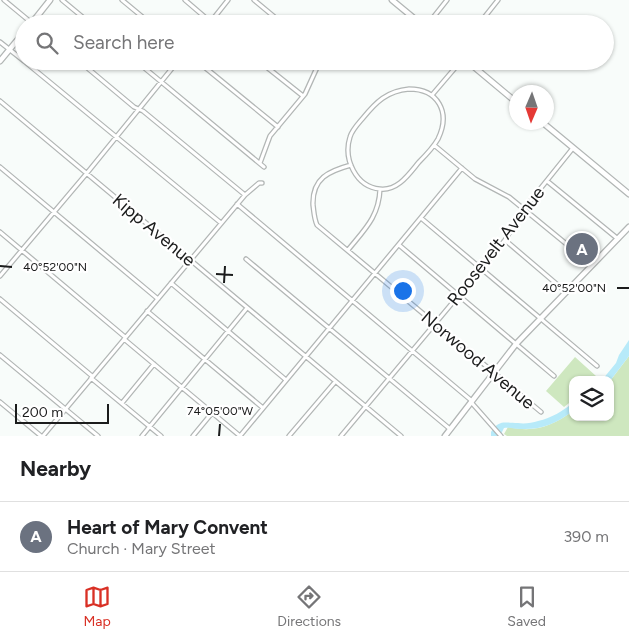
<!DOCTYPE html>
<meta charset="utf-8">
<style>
:root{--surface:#fff;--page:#f2f2f2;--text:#202124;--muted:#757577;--line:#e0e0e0;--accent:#d93025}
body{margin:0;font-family:Figtree,sans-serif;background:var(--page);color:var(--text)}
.controls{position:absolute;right:15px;bottom:15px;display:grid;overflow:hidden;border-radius:10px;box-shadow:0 1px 4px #0004}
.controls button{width:45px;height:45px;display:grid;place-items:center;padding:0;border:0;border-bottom:1px solid var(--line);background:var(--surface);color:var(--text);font:25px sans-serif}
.compass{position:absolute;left:509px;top:85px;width:45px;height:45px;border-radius:50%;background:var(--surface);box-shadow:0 1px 4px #0004;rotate:182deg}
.scale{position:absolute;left:15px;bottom:12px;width:94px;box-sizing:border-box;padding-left:5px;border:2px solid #1b1c1c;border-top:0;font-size:14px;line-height:18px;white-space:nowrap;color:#1b1c1c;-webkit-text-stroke:4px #fff;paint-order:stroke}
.you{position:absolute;left:402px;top:290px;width:18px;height:18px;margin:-12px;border:4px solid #fff;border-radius:50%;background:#1a73e8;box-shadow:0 0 0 8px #1a73e833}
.badge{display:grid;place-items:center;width:32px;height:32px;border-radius:50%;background:var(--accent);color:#fff;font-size:16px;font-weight:700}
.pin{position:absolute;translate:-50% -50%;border:2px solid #fff;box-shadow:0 1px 5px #0006}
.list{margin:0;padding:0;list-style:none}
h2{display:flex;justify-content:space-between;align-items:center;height:65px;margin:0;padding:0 20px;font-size:21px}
h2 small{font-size:16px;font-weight:400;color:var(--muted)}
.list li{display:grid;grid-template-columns:32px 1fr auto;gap:15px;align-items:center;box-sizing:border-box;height:70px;padding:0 20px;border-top:1px solid var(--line)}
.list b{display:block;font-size:19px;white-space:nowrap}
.list p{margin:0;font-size:16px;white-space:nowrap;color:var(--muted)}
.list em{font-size:16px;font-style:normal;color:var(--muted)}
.icon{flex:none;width:28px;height:28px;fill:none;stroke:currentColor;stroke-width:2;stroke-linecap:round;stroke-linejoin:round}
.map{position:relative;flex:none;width:629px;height:436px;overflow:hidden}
.search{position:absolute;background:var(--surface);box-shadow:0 1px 4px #0004;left:15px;right:15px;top:15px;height:55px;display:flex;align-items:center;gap:12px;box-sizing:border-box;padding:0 18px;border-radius:28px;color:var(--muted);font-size:19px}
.sheet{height:135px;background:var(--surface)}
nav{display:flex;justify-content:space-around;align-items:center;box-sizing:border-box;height:70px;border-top:1px solid var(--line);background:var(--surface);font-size:14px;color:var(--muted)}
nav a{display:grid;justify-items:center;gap:2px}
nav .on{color:var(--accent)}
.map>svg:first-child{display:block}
.green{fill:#cee7bf}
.water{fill:#b7eaf9}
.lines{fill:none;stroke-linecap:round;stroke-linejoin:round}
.street-casing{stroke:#b2b6b5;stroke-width:5.5}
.secondary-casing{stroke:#b2b6b5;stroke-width:7}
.street{stroke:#fff;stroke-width:3}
.secondary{stroke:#fff;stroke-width:4.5}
.ticks{fill:none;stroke:#1b1c1c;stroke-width:2}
.labels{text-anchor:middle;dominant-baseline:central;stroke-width:4.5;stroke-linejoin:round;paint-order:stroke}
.street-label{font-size:18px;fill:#1b1c1c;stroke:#fff}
.ticks-label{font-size:12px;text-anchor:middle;fill:#1b1c1c;stroke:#fff;stroke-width:4.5;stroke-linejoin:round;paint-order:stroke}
</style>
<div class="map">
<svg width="629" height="436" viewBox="0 0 629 436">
<rect width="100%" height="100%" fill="#f8fcfa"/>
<path class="green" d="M629,356V436H507L504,434L508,427C535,433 552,426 573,411V417H610V381Z
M575,357L596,376L593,380H573V400L564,407L546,391Z"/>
<path class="water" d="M629,340V356L610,381L602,380L616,363L619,355Z
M573,403V411C555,424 542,430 520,429C514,429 510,427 504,428L500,436H491V432C499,419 505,423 518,423C524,424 532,423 538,421C552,418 562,411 573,403Z"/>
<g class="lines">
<g class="street-casing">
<path id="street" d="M4,0L33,24
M62,0L91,24
M122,0L151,24
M185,0L213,24
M254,0L283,24
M209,24L228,0
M428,24L447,0
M479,24L498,0
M0,42L24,61
M24,61L221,223
M79,61L134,107L143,111L245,195
M136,61L264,167
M197,61L278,127
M259,61L303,96
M409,89C438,89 451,112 438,139C433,148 426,155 419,162C409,174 398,191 380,189C356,187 343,159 350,137C352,130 358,124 363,118C376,102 387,91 409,89Z
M432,95L461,61
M0,101L401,436
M434,145L475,179L509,197L592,265
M260,163L270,136L305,94L320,61
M351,165C329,171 312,178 313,205C314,212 314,218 317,225L541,412
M0,167L158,299
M547,181L618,239
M237,204L472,401
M421,218L597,366
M0,232L125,337
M505,240L566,292
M399,245L554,376
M348,250C364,230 379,217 380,189
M246,259L450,429
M0,276L87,173L178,61
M171,283L286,380
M0,299L92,376
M147,311L263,408
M124,339L240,436
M0,355L98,436
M91,378L161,436
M0,402L41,436
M471,402L501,436
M122,403L154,364
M43,436L245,195L259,183H262
M142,436L247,308
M193,436L212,413
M240,436L462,168
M289,436L335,382
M341,436L505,240L524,209L573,148"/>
</g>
<g class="secondary-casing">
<path id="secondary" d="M392,0L421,24
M31,24L50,0
M0,61L24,32
M467,61L516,102
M542,122L629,194
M445,436L516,344L629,227"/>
</g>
<use href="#street" class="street"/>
<use href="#secondary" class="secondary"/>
</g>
<path class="ticks" d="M0,266L12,267M216,274L233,275M224,283L225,266M617,288H629M219,436L220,424"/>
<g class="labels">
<g class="street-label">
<text transform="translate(154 230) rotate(40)">Kipp Avenue</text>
<text transform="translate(496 246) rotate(-52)">Roosevelt Avenue</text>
<text transform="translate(478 360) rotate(40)">Norwood Avenue</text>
</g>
</g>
<g class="ticks-label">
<text x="55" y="271">40°52'00"N</text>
<text x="574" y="292">40°52'00"N</text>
<text x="220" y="415">74°05'00"W</text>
</g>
</svg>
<div class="controls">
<button><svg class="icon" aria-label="layers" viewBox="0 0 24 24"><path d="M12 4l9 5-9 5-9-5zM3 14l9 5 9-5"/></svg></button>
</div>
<svg class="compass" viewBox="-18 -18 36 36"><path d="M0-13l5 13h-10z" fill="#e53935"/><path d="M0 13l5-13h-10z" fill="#757577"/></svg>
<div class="scale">200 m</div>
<div class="you"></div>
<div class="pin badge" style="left:582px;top:249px;background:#6b7280">A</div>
<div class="search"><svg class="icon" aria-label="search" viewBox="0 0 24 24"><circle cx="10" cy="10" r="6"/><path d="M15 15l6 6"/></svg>Search here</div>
</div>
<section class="sheet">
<h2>Nearby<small></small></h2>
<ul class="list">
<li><span class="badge" style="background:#6b7280">A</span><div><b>Heart of Mary Convent</b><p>Church · Mary Street</p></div><em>390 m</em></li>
</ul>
</section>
<nav>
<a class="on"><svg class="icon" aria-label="map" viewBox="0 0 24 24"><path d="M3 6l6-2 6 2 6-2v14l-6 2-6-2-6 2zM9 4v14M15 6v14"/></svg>Map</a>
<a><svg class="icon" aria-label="directions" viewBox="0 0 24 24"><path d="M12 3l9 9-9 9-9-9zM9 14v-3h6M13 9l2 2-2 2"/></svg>Directions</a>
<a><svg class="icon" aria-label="saved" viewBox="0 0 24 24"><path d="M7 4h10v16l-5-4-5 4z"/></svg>Saved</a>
</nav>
